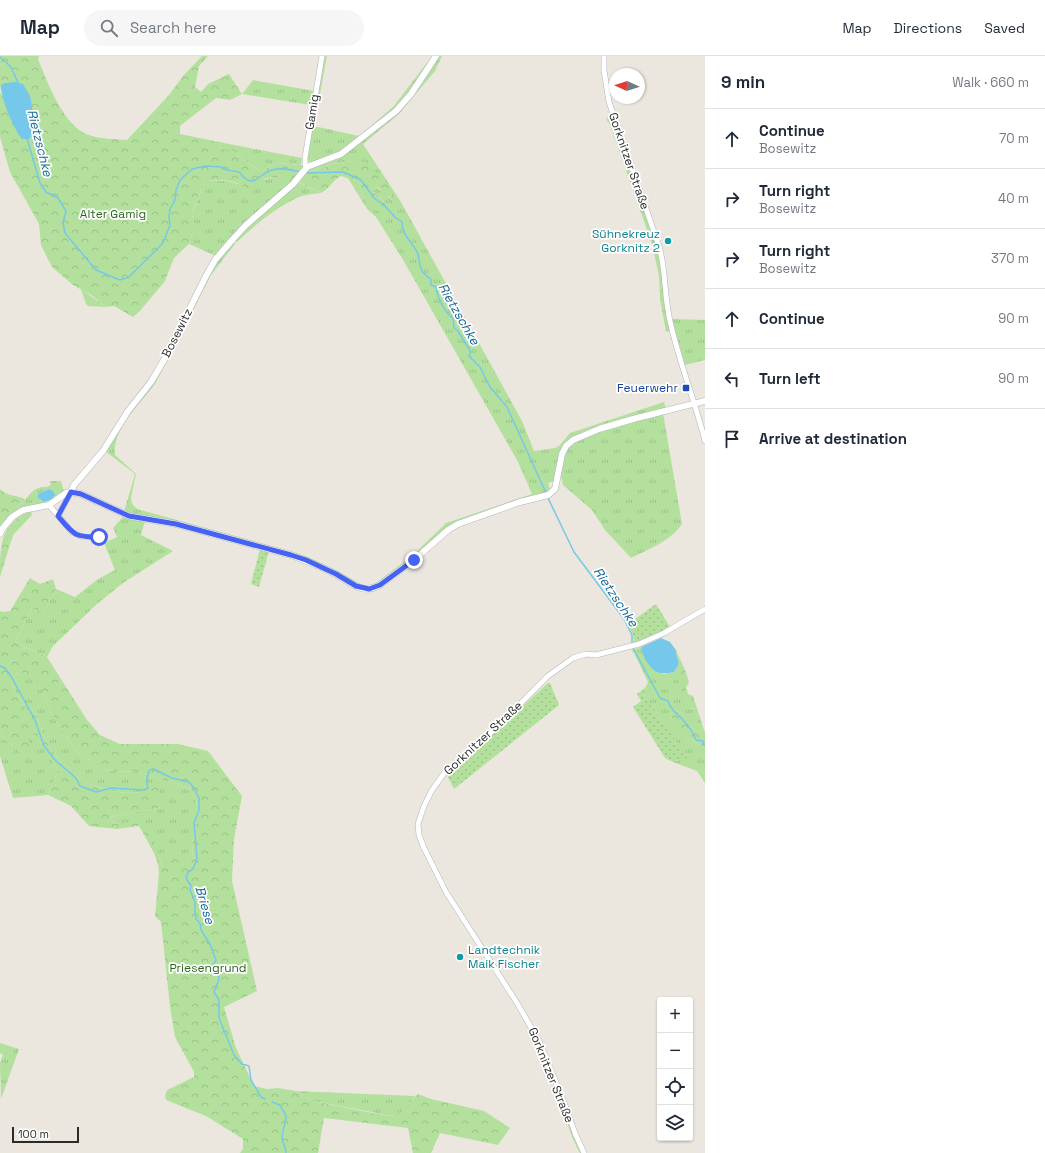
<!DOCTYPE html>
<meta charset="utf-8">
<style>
:root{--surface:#fff;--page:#f6f6f7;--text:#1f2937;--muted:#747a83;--line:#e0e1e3}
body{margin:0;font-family:"Space Grotesk",sans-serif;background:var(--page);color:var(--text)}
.controls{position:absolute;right:12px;bottom:12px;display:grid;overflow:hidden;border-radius:4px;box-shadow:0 1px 3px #0004}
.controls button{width:36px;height:36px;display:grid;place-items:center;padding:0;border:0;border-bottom:1px solid var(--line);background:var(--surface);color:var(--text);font:20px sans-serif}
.compass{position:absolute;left:609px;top:12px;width:36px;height:36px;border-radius:50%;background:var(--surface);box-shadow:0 1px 3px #0004;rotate:273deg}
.scale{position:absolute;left:12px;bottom:10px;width:67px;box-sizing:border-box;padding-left:4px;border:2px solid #2b2b2b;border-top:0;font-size:11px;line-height:14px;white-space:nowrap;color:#2b2b2b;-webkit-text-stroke:3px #fff;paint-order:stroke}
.stop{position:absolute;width:12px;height:12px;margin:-9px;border:3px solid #4562f2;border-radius:50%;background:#fff}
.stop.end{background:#4562f2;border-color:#fff;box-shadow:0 1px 4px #0008}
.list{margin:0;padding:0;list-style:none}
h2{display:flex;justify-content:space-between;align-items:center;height:52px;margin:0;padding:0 16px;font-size:17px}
h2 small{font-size:13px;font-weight:400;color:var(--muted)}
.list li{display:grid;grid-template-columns:26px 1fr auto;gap:12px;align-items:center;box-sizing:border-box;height:60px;padding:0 16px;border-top:1px solid var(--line)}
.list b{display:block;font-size:15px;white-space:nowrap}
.list p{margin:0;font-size:13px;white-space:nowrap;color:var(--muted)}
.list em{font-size:13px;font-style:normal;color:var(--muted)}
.icon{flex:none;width:22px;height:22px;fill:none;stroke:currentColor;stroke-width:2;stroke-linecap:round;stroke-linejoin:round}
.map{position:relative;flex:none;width:705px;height:1097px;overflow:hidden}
header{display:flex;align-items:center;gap:24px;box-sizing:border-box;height:56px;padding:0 20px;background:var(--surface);border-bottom:1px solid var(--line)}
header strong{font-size:19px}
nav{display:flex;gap:22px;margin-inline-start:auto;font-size:14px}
.search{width:280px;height:36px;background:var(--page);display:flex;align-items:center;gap:10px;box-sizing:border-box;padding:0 14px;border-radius:22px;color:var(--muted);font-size:15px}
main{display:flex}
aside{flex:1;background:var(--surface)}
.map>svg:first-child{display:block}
.grass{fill:url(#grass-tufts);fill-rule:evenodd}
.forest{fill:url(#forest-crowns);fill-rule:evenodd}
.garden{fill:url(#garden-dots)}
.water{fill:#76c8ea}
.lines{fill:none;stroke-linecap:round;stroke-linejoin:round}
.stream{stroke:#76c8ea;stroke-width:1.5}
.minor-casing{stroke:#b1b4be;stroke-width:6}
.tertiary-casing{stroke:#b1b4be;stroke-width:7}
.minor{stroke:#fff;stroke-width:5}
.tertiary{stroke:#fff;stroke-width:6}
.route{stroke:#4562f2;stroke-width:5}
.culture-dot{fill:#0f9aa8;stroke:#fff;stroke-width:1.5}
.transit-dot{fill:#1a4fb4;stroke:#fff;stroke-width:1.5}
.labels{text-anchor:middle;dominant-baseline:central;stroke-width:3.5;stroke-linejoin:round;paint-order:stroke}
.street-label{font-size:12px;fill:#2b2b2b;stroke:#fff}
.park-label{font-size:12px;fill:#2b661e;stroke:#fff}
.culture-label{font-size:12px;fill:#0d838f;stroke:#fff;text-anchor:end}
.transit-label{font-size:12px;fill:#164399;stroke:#fff;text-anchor:end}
.water-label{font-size:13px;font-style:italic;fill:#136797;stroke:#fff}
</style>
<header>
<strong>Map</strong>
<div class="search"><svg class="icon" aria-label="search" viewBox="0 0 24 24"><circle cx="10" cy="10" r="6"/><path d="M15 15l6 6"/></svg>Search here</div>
<nav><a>Map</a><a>Directions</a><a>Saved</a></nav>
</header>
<main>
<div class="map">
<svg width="705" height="1097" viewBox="0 0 705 1097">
<defs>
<pattern id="grass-tufts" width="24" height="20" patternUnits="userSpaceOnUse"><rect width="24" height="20" fill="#b3e19d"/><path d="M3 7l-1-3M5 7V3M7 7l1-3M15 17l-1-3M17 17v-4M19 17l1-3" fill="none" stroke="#9ac187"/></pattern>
<pattern id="forest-crowns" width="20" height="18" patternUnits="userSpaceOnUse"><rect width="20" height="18" fill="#b3e19d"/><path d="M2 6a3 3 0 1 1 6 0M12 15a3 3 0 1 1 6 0" fill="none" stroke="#9ac187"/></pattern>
<pattern id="garden-dots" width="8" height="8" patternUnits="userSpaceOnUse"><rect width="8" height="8" fill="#b3e19d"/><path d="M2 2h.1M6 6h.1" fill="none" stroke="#9ac187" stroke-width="1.8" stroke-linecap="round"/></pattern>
</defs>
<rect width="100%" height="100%" fill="#ece7de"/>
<path class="grass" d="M325,0H327L314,70L359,80L393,51L429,4L430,5L409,37L394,54L341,96L311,106H309L307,103Z
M439,0H442L435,15L399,58L363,88L401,146L522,365L534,395L555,392L559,390L570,377L664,346L666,353L572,383L554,426H550L548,428L551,434L548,437L457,466L413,503L374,531H363L307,503L124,456L135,418L105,395L129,355L143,340L153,327L216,206L233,186L235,188L211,219L155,328C141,347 112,373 115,399L136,418L131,442L132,448L137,453L293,496L308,501L338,515L362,529L369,530L374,529L380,524L413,499L446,467L532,438L517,404L402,202L376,161L367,153L348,122L358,126L366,146L392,154L373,135L376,131L388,140L396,148L386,129L355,105L337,107L315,115L308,114L356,89L412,39Z
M253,24L314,35L311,49L242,38Z
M606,62H611L657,191L661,210L664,245L670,274L666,276L660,243L659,220L652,188L610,69Z
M219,86L302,102L301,109L278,107L260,115L234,96L221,92Z
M275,121H290L295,124L216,200L189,188L194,170L192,158L205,124L228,125L243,129Z
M298,126L321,137C313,138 305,138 297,142C275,152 255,169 237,186L235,184L247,171Z
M81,233L106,251L88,250L86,248Z
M672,263L705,264V304L685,309Z
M663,357L682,468C671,485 649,493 631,502L605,474L592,454L563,429L561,420V410L568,391L574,385L600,375Z
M50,425H61L64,435L49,446L18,454L17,452C27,444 32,429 48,431L51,428ZM49,433L52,434L56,439L53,441L52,444L44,446L38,442V438Z
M123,461L145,465L141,479L173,495L123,527L97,548L53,590L47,601L15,586L32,552L43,557L56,533L75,541L98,523L115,514L104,487L117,481L113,472Z
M641,591V594L663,618L674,616L690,653L697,652L704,674L697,675L687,668L683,658L674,653L670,658L680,675L686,681L705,692V727L697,715L673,706L687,702L641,635L645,632L648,626L634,597L631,594Z
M18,617H25L36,622L51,657L67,682L80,699L92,705L100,714L137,716L151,719L165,725L178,728L191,734L198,751L192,791L193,801L186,805L162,811L158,798L137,766L114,768L110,761L163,751L141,736L128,737L110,735L82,725L61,706L48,689L36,659L32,654L25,651L13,632L11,627L13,621Z
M0,673L5,684L14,690L28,681L31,677L37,681L58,714L48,739L13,742L0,700Z
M0,987L19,993L1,1043L0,1007L3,999L0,997Z
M295,1035L415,1040L406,1053L397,1059L388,1060L372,1056L313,1045Z
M563,1049L573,1079L581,1097H580C571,1082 567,1065 562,1049Z"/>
<path class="forest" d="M0,0H39L38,3C48,27 63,70 89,79C98,83 117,83 127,84L169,39L183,20L202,0H208L199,10L195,31L201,36L208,28L229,18L242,38L230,44L216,42L180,70V78L219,86L221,92L234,96L260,115L278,107L301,109L304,111L295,124C286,119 274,121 264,123L262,129L252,136C237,123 224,124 205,124L192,157L194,170L189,188L174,202L165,225L140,255L133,261L114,250L106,251L91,239L73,229L52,211L41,189L39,168L10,116L0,81ZM1,29L30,40C31,50 39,79 28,83L0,36Z
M355,105L366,106L387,128L398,146L395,148L389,140L384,141L381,138L380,133L376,131L373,135L392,154L390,159L386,161L366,146L358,126L341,120C330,126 331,132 321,137L299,126L308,114L315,115L337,107Z
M0,433C8,441 14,438 25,443L24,445L17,452L18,454L11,458L0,472Z
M31,455L32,459L13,479L0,521C0,489 0,467 31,455Z
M30,522L40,528L53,523L56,533L43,557L32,552L15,586L47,601L87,664L100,679L120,688H178L208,695L242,740L234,783L232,825L257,935L224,951L236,992L254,1030L267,1033L279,1032L295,1035L313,1045L388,1060C406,1059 406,1049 418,1038L431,1043L484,1055L510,1072L498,1089L440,1077L431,1097H413L408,1072L324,1062L318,1097H240L243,1093V1083L206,1060L166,1044L165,1040L167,1034L194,1021V1016L175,981L170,951L161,866L155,860L159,817L158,808L154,797L139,770L117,773L89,770L71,750L48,739L58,714L37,681L31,677L28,681L31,693L27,700L22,701L14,690L5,684L0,673V555L3,556L10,555ZM18,617H25L36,622L51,657L67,682L80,699L92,705L100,714L137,716L151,719L165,725L178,728L191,734L198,751L192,791L193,801L186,805L178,798L162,811C158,799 153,769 139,766C131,765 122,767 114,768L110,761L163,751L159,731L144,729L141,736L128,737L110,735L82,725L61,706L48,689L36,659L32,654L25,651L13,632L11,627L13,621Z
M676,594L685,614L689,626L686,632L688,638L693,640L697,652L690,653L675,620L674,616L679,608L676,597Z
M674,653L683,658L687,668L697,675L704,674L705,676V692L686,681L680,675L670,658Z"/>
<path class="garden" d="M260,493L269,495L259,531L251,528Z
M656,548L670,571L652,580L634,587L633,579L628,568Z
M548,627H550L559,649L454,733L447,719Z
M641,635L688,702L673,706L665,702L633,651L641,645L637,638Z"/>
<path class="water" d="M15,26L23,28C25,32 28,36 30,40C32,46 36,76 31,81C29,84 26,83 22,83C14,74 0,41 1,29L5,27Z
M49,433L52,434L56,439L53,441V443L44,446L38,442V438Z
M661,582L670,586L676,594V597L679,608L674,616C659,619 653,617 645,603C643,598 641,595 641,591Z"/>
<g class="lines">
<path class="stream" d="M0,1L11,11L19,29
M27,82L40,127L46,136L58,142L66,155L63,167L65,177L96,214L120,224L129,221L163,187L170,169L169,161L170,153L175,144L176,134L180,124L192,113L206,110L221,111L227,114L239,116C254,135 256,119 272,114C281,111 292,114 301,116
M307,117L343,116L361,124L374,142L384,149L396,162L402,166C401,178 414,188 418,198C420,204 418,210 423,216C425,219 428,221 431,223V229L436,231C437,241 445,257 453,262L454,272L458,275L471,296L469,300L480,311L490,331L507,351L546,437
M548,442L574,496L624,563L632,579V588
M633,592L660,642L668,645C671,655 676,656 682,663C688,669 693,676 696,684L703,685V688L705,689
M0,610L5,612L12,622L35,664L44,690L55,704L76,722L80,730L96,736L111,732L144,734L148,732C146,725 146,720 150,714L153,713L172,722L189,726L194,732L199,742V754L194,767L197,803L193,813L188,816L186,822L191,830L190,834L195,846V858L196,863L200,867L201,874L210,888L216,904L213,909L212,913L219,920C219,928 216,929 214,936L219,944V962L234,999L242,1008L249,1010L251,1024L261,1041L265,1043
M272,1046L280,1049C281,1053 285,1056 286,1060C287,1063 282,1075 282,1082C283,1087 286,1092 286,1097"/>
<g class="minor-casing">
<path id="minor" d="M604,0V14L609,46L659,190C666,214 664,240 670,265C679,306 695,345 705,385
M307,111L305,108V102L322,0
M49,449L72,476L83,481H99
M58,460L71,436
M584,1097L575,1077L565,1049L540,987L517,947L446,836L424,792L419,779L418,768L424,750L432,734L445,716L496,672L548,620L573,602L586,598L596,599L639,588L664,577L705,553"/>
</g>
<g class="tertiary-casing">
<path id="tertiary" d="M71,436L74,429L103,395L128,355L151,326L164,304L206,220L215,204L233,183L246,169L293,128L307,111L341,98L396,55L411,38L436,0
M0,478L2,473L12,461L23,454L49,449L66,437L71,436L81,438L129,460L176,468L291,499C307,505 323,511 337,519C345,523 353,530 362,532C369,534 374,532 380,529L414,504L448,474L458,468L520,446L548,439L555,433L562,398L566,390L573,384L599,373L633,363L705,345"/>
</g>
<use href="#minor" class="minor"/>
<use href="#tertiary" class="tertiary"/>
</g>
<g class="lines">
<path class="route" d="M99,481C74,481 74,479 58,460L71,436L81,438L129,460L176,468L291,499L306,504L336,518L356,530L369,533L380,529L414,504"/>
</g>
<g class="culture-dot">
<circle cx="668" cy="185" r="4"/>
<circle cx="460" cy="901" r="4"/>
</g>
<rect class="transit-dot" x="682" y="328" width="8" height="8" rx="2"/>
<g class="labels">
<g class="street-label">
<text transform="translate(312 56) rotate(-81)">Gamig</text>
<text transform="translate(629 105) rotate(71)">Gorknitzer Straße</text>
<text transform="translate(177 277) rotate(-63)">Bosewitz</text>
<text transform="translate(483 682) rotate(-43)">Gorknitzer Straße</text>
<text transform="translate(551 1019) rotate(68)">Gorknitzer Straße</text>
</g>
<g class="park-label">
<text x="113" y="158">Alter Gamig</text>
<text x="208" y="912">Priesengrund</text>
</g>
<g class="culture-label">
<text x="660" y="178">Sühnekreuz<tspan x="660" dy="14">Gorknitz 2</tspan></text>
<text x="468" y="894" text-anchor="start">Landtechnik<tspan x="468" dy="14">Maik Fischer</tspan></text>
</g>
<g class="transit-label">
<text x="678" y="332">Feuerwehr</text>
</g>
<g class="water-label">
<text transform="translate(40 87) rotate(76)">Rietzschke</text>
<text transform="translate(459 258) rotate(60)">Rietzschke</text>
<text transform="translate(616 541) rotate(56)">Rietzschke</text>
<text transform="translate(205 849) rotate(74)">Briese</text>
</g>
</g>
</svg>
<div class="controls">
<button>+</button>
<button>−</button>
<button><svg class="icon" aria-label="locate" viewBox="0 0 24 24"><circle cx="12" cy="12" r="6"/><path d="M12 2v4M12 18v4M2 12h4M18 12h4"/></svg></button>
<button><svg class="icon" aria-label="layers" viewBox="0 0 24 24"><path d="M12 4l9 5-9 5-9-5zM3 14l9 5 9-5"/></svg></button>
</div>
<svg class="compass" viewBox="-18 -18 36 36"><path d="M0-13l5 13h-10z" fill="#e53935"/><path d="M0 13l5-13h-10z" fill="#747a83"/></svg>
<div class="scale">100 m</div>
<div class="stop" style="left:99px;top:481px"></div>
<div class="stop end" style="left:414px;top:504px"></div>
</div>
<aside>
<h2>9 min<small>Walk · 660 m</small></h2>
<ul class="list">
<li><svg class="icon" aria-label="ahead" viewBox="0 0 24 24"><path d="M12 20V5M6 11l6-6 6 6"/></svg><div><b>Continue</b><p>Bosewitz</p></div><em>70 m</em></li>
<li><svg class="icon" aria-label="right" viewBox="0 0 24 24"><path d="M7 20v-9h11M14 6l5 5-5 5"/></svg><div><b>Turn right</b><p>Bosewitz</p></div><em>40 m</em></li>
<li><svg class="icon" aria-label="right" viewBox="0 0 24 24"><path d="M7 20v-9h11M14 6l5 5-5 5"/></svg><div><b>Turn right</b><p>Bosewitz</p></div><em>370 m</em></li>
<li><svg class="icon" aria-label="ahead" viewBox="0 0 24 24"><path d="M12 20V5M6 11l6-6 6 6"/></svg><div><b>Continue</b></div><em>90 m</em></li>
<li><svg class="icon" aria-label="left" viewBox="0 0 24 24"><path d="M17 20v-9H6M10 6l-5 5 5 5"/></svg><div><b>Turn left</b></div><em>90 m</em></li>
<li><svg class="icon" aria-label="arrive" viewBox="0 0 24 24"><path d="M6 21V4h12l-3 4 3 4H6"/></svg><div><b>Arrive at destination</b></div></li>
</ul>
</aside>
</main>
